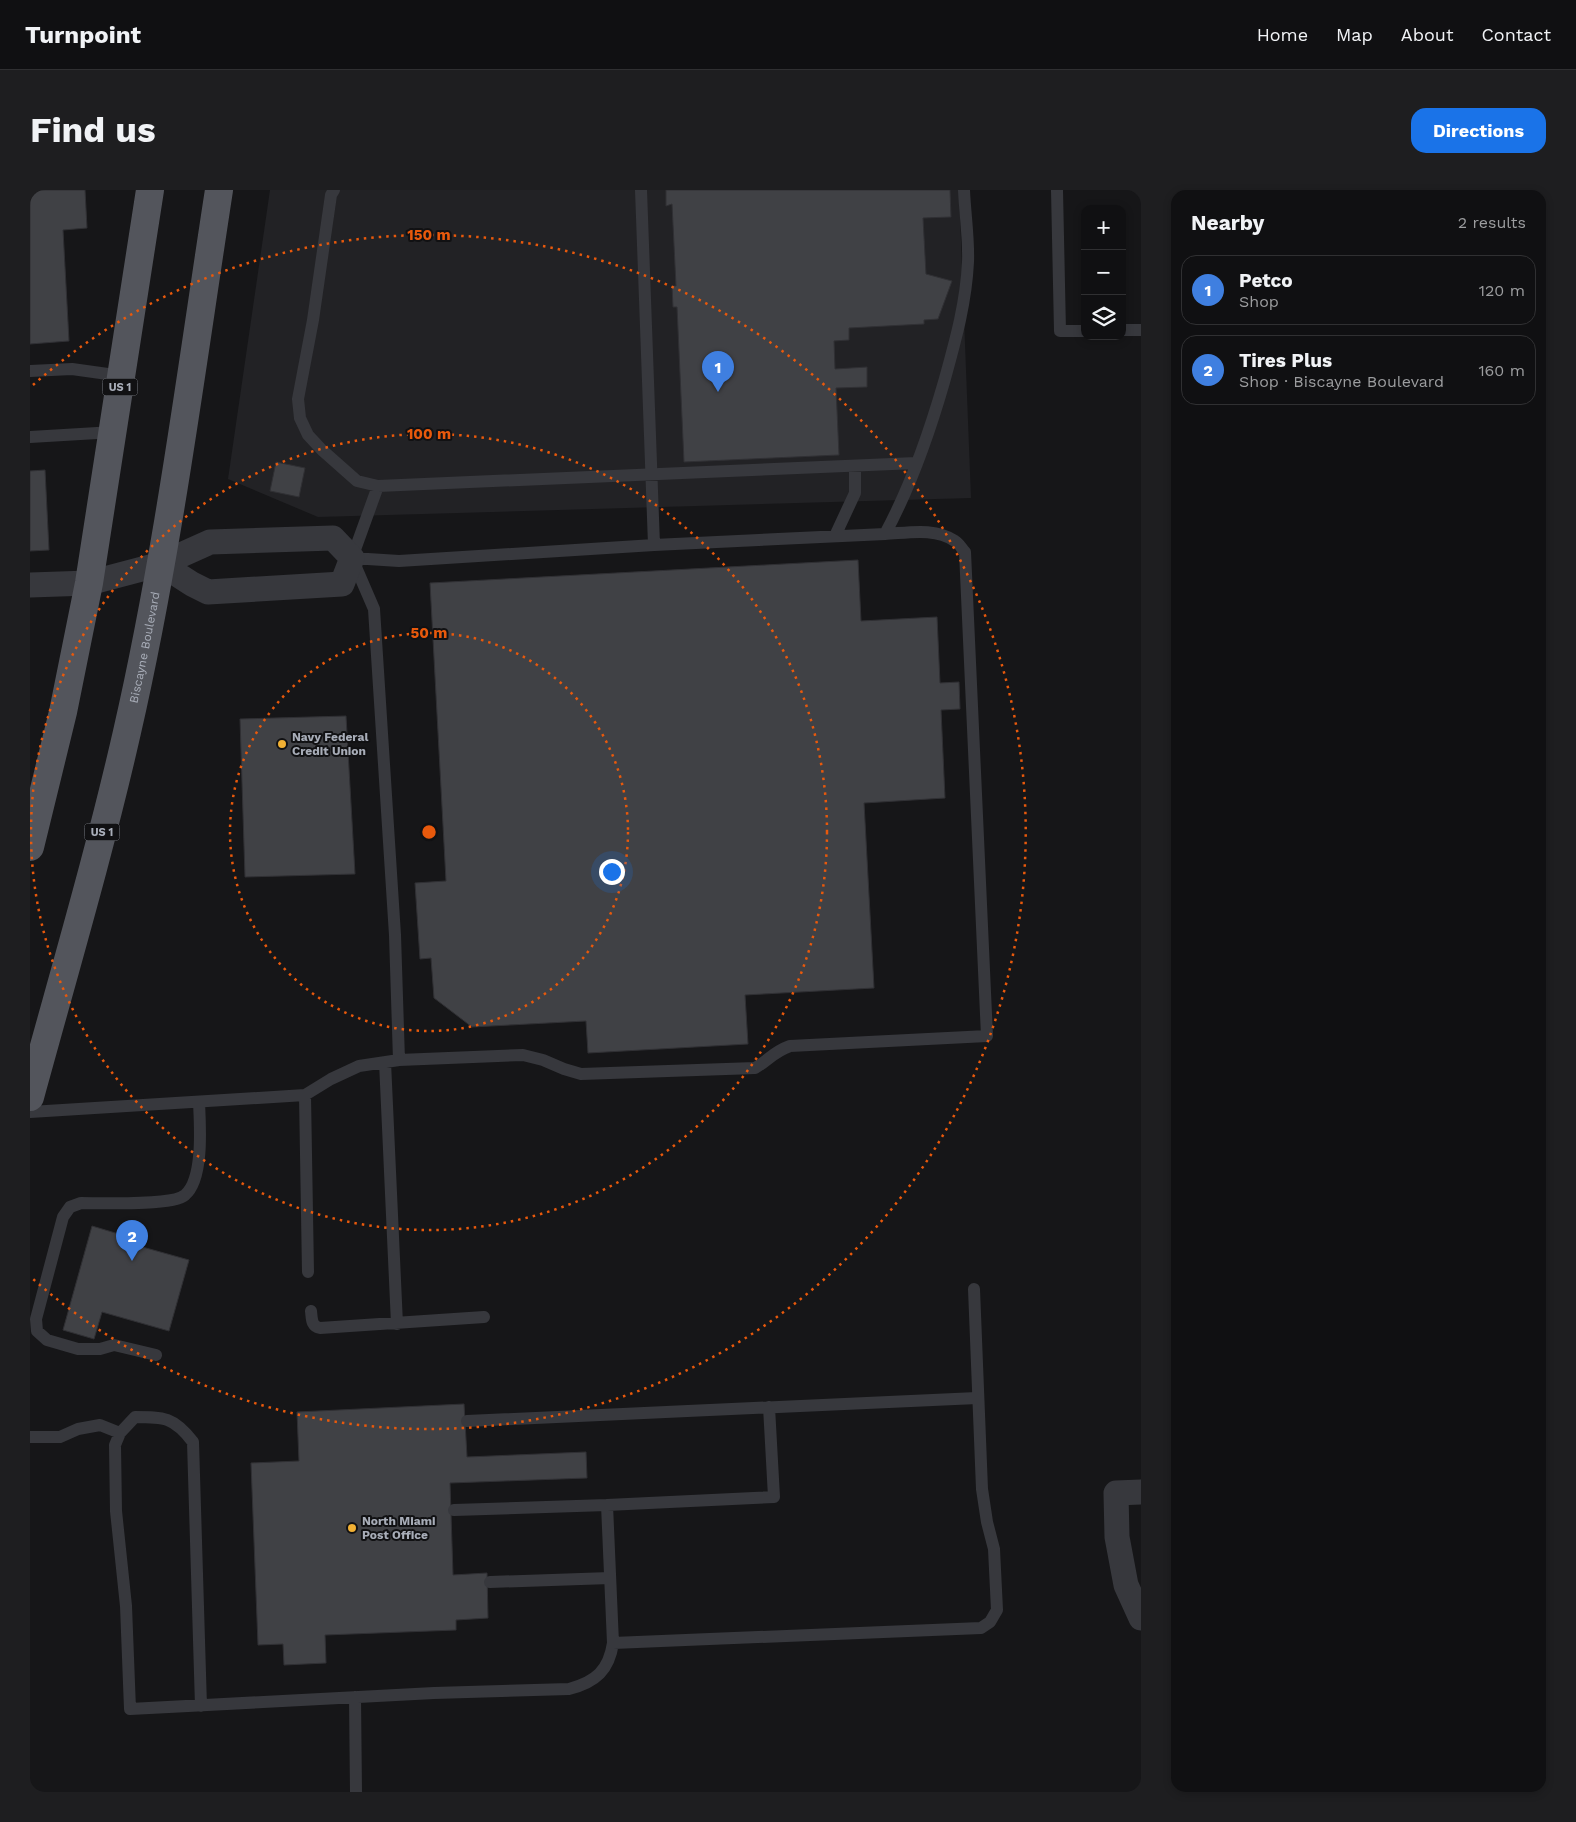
<!DOCTYPE html>
<meta charset="utf-8">
<style>
:root{--surface:#101012;--page:#1e1e20;--text:#f1f3f6;--muted:#9c9d9f;--line:#303032;--accent:#1a73e8}
body{margin:0;font-family:"Work Sans",sans-serif;background:var(--page);color:var(--text)}
.controls{position:absolute;right:15px;top:15px;display:grid;overflow:hidden;border-radius:10px;box-shadow:0 2px 8px #0003}
.controls button{width:45px;height:45px;display:grid;place-items:center;padding:0;border:0;border-bottom:1px solid var(--line);background:var(--surface);color:var(--text);font:25px sans-serif}
.you{position:absolute;left:581px;top:681px;width:18px;height:18px;margin:-12px;border:4px solid #fff;border-radius:50%;background:#1a73e8;box-shadow:0 0 0 8px #1a73e833}
.badge{display:grid;place-items:center;width:32px;height:32px;border-radius:50%;background:var(--accent);color:#fff;font-size:16px;font-weight:700}
.pin{position:absolute;translate:-50% -41px;filter:drop-shadow(0 1px 2px #0008)}
.pin::after{content:'';position:absolute;top:26px;width:18px;height:15px;background:inherit;clip-path:polygon(0 0,100% 0,50% 100%)}
.list{margin:0;padding:0;list-style:none}
h2{display:flex;justify-content:space-between;align-items:center;height:65px;margin:0;padding:0 20px;font-size:21px}
h2 small{font-size:16px;font-weight:400;color:var(--muted)}
.list li{display:grid;grid-template-columns:32px 1fr auto;gap:15px;align-items:center;box-sizing:border-box;height:70px;margin:0 10px 10px;padding:0 10px;border:1px solid var(--line);border-radius:15px}
.list b{display:block;font-size:19px;white-space:nowrap}
.list p{margin:0;font-size:16px;white-space:nowrap;color:var(--muted)}
.list em{font-size:16px;font-style:normal;color:var(--muted)}
.icon{flex:none;width:28px;height:28px;fill:none;stroke:currentColor;stroke-width:2;stroke-linecap:round;stroke-linejoin:round}
.map{position:relative;flex:none;width:1111px;height:1602px;overflow:hidden;border-radius:15px}
header{display:flex;align-items:center;gap:30px;box-sizing:border-box;height:70px;padding:0 25px;background:var(--surface);border-bottom:1px solid var(--line)}
header strong{font-size:24px}
nav{display:flex;gap:28px;margin-inline-start:auto;font-size:18px}
.intro{display:flex;align-items:center;justify-content:space-between;box-sizing:border-box;height:120px;padding:0 30px}
h1{margin:0;font-size:35px}
.button{padding:12px 22px;border-radius:15px;background:var(--accent);color:#fff;font-size:18px;font-weight:700}
main{display:flex;gap:30px;padding:0 30px}
aside{flex:1;background:var(--surface);border-radius:15px;box-shadow:0 2px 8px #0003}
.map>svg:first-child{display:block}
.built{fill:#222225}
.building{fill:#404145;stroke:#303034}
.lines{fill:none;stroke-linecap:round;stroke-linejoin:round}
.service{stroke:#37383d;stroke-width:12}
.minor{stroke:#37383d;stroke-width:25}
.primary{stroke:#53555c;stroke-width:28}
.ring{fill:none;stroke:#e8590c;stroke-width:2.5;stroke-dasharray:2.5 5}
.poi-dot{fill:#f2b134;stroke:#111113;stroke-width:2}
.labels{text-anchor:middle;dominant-baseline:central;stroke-width:4;stroke-linejoin:round;paint-order:stroke}
.shield{fill:#111113;stroke:#7b7e86;stroke-width:1}
.shield-label{font-size:11px;font-weight:bold;fill:#a8adb8}
.street-label{font-size:12px;fill:#a8adb8;stroke:#111113}
.poi-label{font-size:12px;font-weight:bold;fill:#a8adb8;stroke:#111113;text-anchor:start}
.centre{fill:#e8590c;stroke:#111113;stroke-width:2.5}
.ring-label{font-size:15px;text-anchor:middle;font-weight:bold;fill:#e8590c;stroke:#111113;stroke-width:4;stroke-linejoin:round;paint-order:stroke}
</style>
<header>
<strong>Turnpoint</strong>
<nav><a>Home</a><a>Map</a><a>About</a><a>Contact</a></nav>
</header>
<div class="intro"><h1>Find us</h1><a class="button">Directions</a></div>
<main>
<div class="map">
<svg width="1111" height="1602" viewBox="0 0 1111 1602">
<rect width="100%" height="100%" fill="#161618"/>
<path class="built" d="M240,0H929L941,308L288,327L198,289Z"/>
<path class="building" d="M0,0H55L57,38L33,40L39,151L0,154Z
M636,0H920L921,27L893,28L896,84L922,91L908,129L894,130V134L819,138V150L804,151L805,179L837,177V197L806,198L809,265L654,272L647,117H643L642,96H646L642,14L636,16Z
M246,272L275,278L269,307L240,301Z
M15,280L19,360L0,361V281Z
M828,370L831,431L907,427L910,493L929,492L930,519L911,520L915,608L834,613L844,798L715,805L718,854L558,863L556,831L442,837L404,808L401,768L390,769L385,693L416,691L400,393Z
M316,526L325,684L215,687L210,529Z
M62,1036L92,1045L91,1051L159,1070L139,1141L72,1122L64,1149L33,1140Z
M434,1214L437,1267L556,1262L557,1288L420,1293L423,1385L457,1383L458,1428L426,1430V1440L295,1445L296,1473L254,1475L253,1454L228,1455L221,1273L269,1271L267,1222Z"/>
<g class="lines">
<path class="service" d="M304,0L301,5L283,130L268,209L270,228L278,245L292,260L327,291L348,296L886,273
M611,0L624,355
M1027,0L1030,141H1055
M1092,140H1111
M0,181L42,179L92,186
M0,247L84,242
M805,346L825,303V276
M322,368L369,371L624,355L855,344C881,296 899,244 914,192C925,152 936,114 938,72C939,49 935,24 934,0
M369,870L493,865L513,870L534,879L551,884L725,878C739,870 743,862 760,856L957,846L935,362C932,359 929,353 925,351C905,337 877,343 855,344
M355,872L367,1134
M275,905L278,1082
M0,922L275,905L301,889L329,876L369,870L365,745L344,419L322,368L348,296
M281,1121C282,1129 281,1136 290,1138L454,1127
M126,1165L84,1155L70,1159H48L17,1150L7,1141L6,1129L33,1027L40,1017L51,1013C70,1013 143,1016 155,1005C174,989 170,935 169,912
M437,1231L947,1208
M0,1247H30L48,1239L70,1235L90,1243
M424,1320L577,1315
M460,1392L580,1388
M583,1453L951,1438L960,1432L967,1420L964,1359L957,1332L952,1299L944,1099
M325,1507L326,1602
M171,1516L163,1252C144,1227 134,1227 105,1227L90,1243L85,1255L86,1321L96,1416L100,1519L404,1503L539,1499C566,1492 579,1480 583,1453L577,1315L744,1307L739,1217"/>
<path class="minor" d="M0,395L59,393L131,374L180,352L303,348L322,368L312,394L178,402L162,394L131,374
M1111,1302L1086,1303L1087,1347L1096,1395L1111,1428"/>
<g class="primary">
<path d="M0,657L33,522L59,393L120,0"/>
<path id="s1" d="M0,907C33,786 69,665 97,542C138,363 161,181 189,0"/>
</g>
</g>
<g class="ring">
<circle cx="399" cy="642" r="199"/>
<circle cx="399" cy="642" r="398"/>
<path d="M3 195A597 597 0 1 1 3 1089"/>
</g>
<g class="poi-dot">
<circle cx="252" cy="554" r="5"/>
<circle cx="322" cy="1338" r="5"/>
</g>
<g class="labels">
<g class="shield">
<rect x="72.5" y="188.5" width="35" height="17" rx="4"/>
<rect x="54.5" y="633.5" width="35" height="17" rx="4"/>
</g>
<g class="shield-label">
<text x="90" y="197">US 1</text>
<text x="72" y="642">US 1</text>
</g>
<g class="street-label">
<text stroke="none"><textPath href="#s1" startOffset="464">Biscayne Boulevard</textPath></text>
</g>
<g class="poi-label">
<text x="262" y="547">Navy Federal<tspan x="262" dy="14">Credit Union</tspan></text>
<text x="332" y="1331">North Miami<tspan x="332" dy="14">Post Office</tspan></text>
</g>
</g>
<circle cx="399" cy="642" r="8" class="centre"/>
<g class="ring-label">
<text x="399" y="50">150 m</text>
<text x="399" y="249">100 m</text>
<text x="399" y="448">50 m</text>
</g>
</svg>
<div class="controls">
<button>+</button>
<button>−</button>
<button><svg class="icon" aria-label="layers" viewBox="0 0 24 24"><path d="M12 4l9 5-9 5-9-5zM3 14l9 5 9-5"/></svg></button>
</div>
<div class="you"></div>
<div class="pin badge" style="left:688px;top:202px;background:#3f7fe0">1</div>
<div class="pin badge" style="left:102px;top:1071px;background:#3f7fe0">2</div>
</div>
<aside>
<h2>Nearby<small>2 results</small></h2>
<ul class="list">
<li><span class="badge" style="background:#3f7fe0">1</span><div><b>Petco</b><p>Shop</p></div><em>120 m</em></li>
<li><span class="badge" style="background:#3f7fe0">2</span><div><b>Tires Plus</b><p>Shop · Biscayne Boulevard</p></div><em>160 m</em></li>
</ul>
</aside>
</main>
